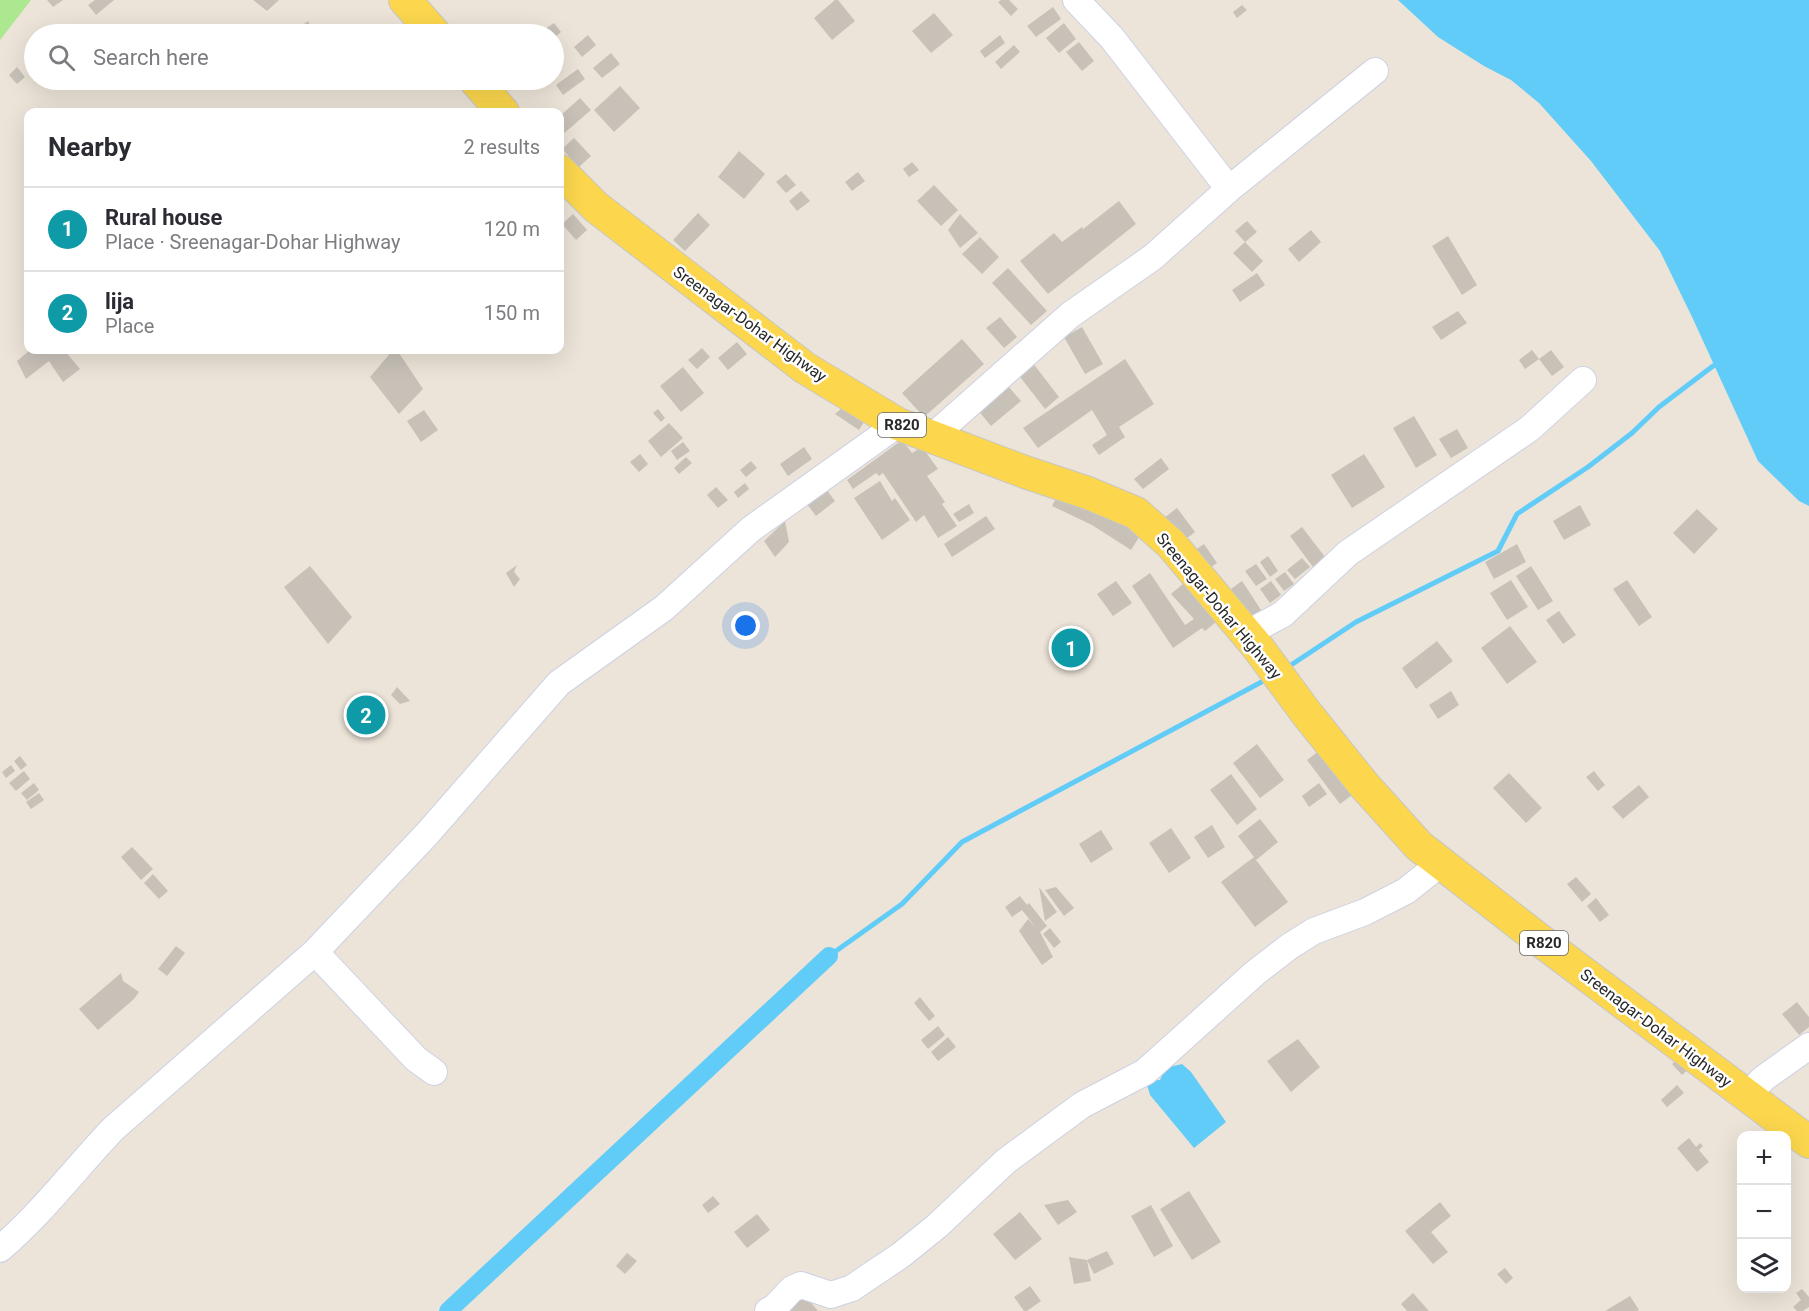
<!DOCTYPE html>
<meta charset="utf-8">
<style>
:root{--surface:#fff;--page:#f7f7f7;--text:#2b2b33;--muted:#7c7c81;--line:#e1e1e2;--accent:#3253ff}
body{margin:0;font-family:Roboto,sans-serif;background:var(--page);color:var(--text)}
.controls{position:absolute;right:18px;bottom:18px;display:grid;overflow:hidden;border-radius:12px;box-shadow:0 6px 24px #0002}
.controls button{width:54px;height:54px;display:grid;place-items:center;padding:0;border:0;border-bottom:2px solid var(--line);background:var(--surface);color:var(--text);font:30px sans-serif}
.you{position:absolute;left:746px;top:626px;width:21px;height:21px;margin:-15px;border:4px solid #fff;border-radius:50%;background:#1a73e8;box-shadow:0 0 0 9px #1a73e833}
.badge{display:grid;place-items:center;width:39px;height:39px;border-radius:50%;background:var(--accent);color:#fff;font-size:20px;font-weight:700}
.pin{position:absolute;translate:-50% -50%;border:3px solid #fff;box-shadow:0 2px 6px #0006}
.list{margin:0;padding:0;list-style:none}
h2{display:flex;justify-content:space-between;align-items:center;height:78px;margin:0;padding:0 24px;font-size:26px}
h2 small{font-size:20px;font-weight:400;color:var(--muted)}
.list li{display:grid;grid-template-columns:39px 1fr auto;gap:18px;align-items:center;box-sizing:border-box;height:84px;padding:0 24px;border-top:2px solid var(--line)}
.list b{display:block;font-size:22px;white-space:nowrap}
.list p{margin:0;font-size:20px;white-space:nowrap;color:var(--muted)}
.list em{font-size:20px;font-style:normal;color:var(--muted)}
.icon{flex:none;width:33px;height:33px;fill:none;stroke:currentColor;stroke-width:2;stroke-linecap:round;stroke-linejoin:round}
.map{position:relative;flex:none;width:1809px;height:1311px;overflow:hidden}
.search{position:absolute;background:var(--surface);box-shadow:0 6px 24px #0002;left:24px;top:24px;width:540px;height:66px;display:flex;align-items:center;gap:15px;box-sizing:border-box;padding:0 21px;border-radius:33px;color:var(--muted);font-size:22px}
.panel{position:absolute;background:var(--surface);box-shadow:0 6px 24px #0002;left:24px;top:108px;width:540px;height:246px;border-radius:12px}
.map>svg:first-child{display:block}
.green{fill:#abe88f}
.water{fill:#61ccf8}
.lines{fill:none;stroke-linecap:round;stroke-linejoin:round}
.stream{stroke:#61ccf8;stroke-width:5}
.canal{stroke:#61ccf8;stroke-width:18}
.building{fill:#c7c1b8}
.minor-casing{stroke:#cdd1e3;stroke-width:28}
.major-casing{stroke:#c7c7c7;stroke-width:34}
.minor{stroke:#fff;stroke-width:26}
.major{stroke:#fcd74d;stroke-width:32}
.labels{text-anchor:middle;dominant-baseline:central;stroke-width:5;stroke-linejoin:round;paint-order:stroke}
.shield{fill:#fff;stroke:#686868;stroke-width:1.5}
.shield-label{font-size:15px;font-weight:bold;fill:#282828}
.street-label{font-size:16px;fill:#282828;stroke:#fff}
</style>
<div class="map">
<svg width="1809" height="1311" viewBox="0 0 1809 1311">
<rect width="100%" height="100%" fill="#ece4d8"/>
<path class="green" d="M0,0H31L0,40Z"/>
<path class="water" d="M1398,0H1809V506L1799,501L1758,461L1693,319L1660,251L1591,161L1539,103L1511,80L1484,66L1438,37Z
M1182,1064L1191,1072L1226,1122L1194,1148L1150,1095L1146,1081L1160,1080L1165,1068Z"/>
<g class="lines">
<path class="stream" d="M1285,669L1356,622L1498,551L1517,514L1588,467L1632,433L1659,407L1713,366
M829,956L902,904L962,842L1269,678"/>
<path class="canal" d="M448,1311L829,956"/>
</g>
<path class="building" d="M47,0H63L53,7Z
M95,0H114L96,15L88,5Z
M253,0H279L267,11Z
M835,0H838L855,21L832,40L814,18Z
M1001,0H1009L1018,9L1011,16L998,2Z
M1242,5L1247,10L1237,18L1233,12Z
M1053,7L1061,19L1036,37L1027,26Z
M934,13L953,35L931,53L912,31Z
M308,21L315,34H291Z
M554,23L561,32L554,38V34H538Z
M1064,23L1076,39L1059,53L1046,38Z
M588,35L596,45L582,57L574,47Z
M1000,35L1005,43L985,58L980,51Z
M1079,42L1094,61L1082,71L1066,52Z
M1014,45L1020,52L1001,69L995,62Z
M611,53L620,64L602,78L593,68Z
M17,67L25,77L17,84L9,75Z
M578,69L585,79L563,95L556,85Z
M620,86L640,108L614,132L594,110Z
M580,98L591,110L562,135L560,132V116Z
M574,138L591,156L579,167L562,149Z
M739,151L765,174L744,199L718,177Z
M912,162L919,170L909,177L903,169Z
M858,172L865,181L852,191L845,182Z
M786,174L796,185L786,193L776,182Z
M934,185L958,210L941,226L917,201Z
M801,191L810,201L797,211L789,201Z
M1119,201L1136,224L1048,294L1020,261L1054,233L1062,242L1082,227L1083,229Z
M698,213L710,225L685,251L673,240Z
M573,214L587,230L576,240L562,224Z
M960,214L978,233L960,248L948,230Z
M1247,221L1257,232L1245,242L1235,231Z
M1311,230L1321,242L1299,262L1288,249Z
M1448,236L1477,285L1462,295L1432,246Z
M980,237L999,257L982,274L962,254Z
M1245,242L1263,261L1252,272L1233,253Z
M1008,268L1047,311L1031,325L992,283Z
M1257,273L1265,285L1240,302L1232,290Z
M1458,311L1467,323L1441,340L1432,327Z
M1000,317L1017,337L1004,348L986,328Z
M1082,327L1103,364L1085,374L1064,337Z
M962,339L984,364L924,417L902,393Z
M737,342L747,354L728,370L718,358Z
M702,348L710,357L697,369L688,360Z
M30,350H64L80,369L63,382L49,361L26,379L17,361Z
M393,350H397L423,389L399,414L370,377Z
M1532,350L1539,359L1525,369L1519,360Z
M1551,350L1564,367L1552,376L1539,359Z
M1125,359L1154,404L1119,427L1125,437L1099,455L1092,445L1107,435L1092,410L1038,448L1023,428Z
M1032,362L1059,397L1045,409L1017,373Z
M683,367L704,393L681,412L660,386Z
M1007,385L1021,401L991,426L977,409Z
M842,408L864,422L859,430L835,414Z
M658,409L665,418L661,422L653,413Z
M424,410L438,430L421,442L407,421Z
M1414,416L1437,455L1416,468L1393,428Z
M669,423L683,438L661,457L648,441Z
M1457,429L1468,448L1451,458L1439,439Z
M902,440L912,453L922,447L938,469L927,476L945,502L942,504L957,526L938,538L924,515L916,522L883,473L879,476L876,473L853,489L847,480Z
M683,442L690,451L677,460L671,451Z
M804,447L812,459L788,476L780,464Z
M640,454L648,464L639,472L630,462Z
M1364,454L1385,487L1352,508L1331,475Z
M686,457L692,463L679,474L674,468Z
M1161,458L1169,469L1143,489L1134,479Z
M751,461L757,468L746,477L740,470Z
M880,481L892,501L895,498L910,520L882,540L854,498Z
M745,483L749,489L738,498L734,492Z
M1062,486L1143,531L1131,550L1092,525L1052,506Z
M716,487L728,500L718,508L707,495Z
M826,489L835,501L816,516L807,504Z
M969,504L974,513L959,522L953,514Z
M1580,505L1591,525L1564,540L1553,521Z
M1177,508L1195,532L1182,542L1164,518Z
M1697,509L1718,529L1694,554L1673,533Z
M986,516L995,529L952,557L944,544Z
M785,521L789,542L775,557L764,541Z
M1302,527L1325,557L1313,567L1290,536Z
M1204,544L1217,563L1204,572L1191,553Z
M1517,544L1526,562L1494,579L1485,562Z
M1268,556L1278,571L1270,577L1260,562Z
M1302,558L1310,567L1295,579L1287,570Z
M1256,564L1267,579L1256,586L1245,571Z
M517,565L514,572L520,579L514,587L506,573Z
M310,566L352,617L328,644L284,587Z
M1531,566L1553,601L1538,610L1516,576Z
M1285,572L1294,584L1284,591L1275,579Z
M1150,573L1185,625L1194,619L1171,594L1191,577L1223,616L1205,631L1202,628L1173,648L1132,586Z
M1511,580L1528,607L1507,620L1490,593Z
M1627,580L1652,617L1639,626L1613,589Z
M1116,581L1132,603L1113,616L1097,594Z
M1242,581L1265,616L1254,623L1231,589Z
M1271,581L1281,595L1270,603L1260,589Z
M1559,611L1576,635L1563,644L1546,620Z
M1510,626L1537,662L1507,684L1481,648Z
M1067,635L1084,652L1075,660L1056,643Z
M1437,641L1453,661L1416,689L1402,668Z
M397,687L410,701L400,704L391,695Z
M1451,691L1459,705L1438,719L1429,705Z
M359,699L384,724L370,733L349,706Z
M1257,744L1284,780L1260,798L1233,763Z
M1320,750L1352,795L1340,804L1307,760Z
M20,756L27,765L21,770L14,761Z
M11,765L15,771L6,778L2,772Z
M24,771L30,779L16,791L9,783Z
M1594,771L1605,785L1598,791L1586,777Z
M1509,773L1542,808L1526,823L1493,788Z
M1231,774L1257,809L1237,825L1210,790Z
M34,783L39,790L27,800L21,793Z
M1319,783L1327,794L1309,807L1302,796Z
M1639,785L1649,797L1623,819L1612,807Z
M39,793L44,800L31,809L26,802Z
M1260,819L1278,842L1256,860L1288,902L1255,927L1221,882L1254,857L1238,836Z
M1212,825L1225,847L1208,858L1194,837Z
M1171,828L1191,858L1169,873L1149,843Z
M1101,830L1113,849L1091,863L1079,844Z
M132,847L153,869L141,880L121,857Z
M153,874L168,891L159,899L144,883Z
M1576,877L1591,894L1582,902L1567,884Z
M1039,887L1057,912L1045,921Z
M1056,887L1074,908L1064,916L1045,890Z
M1020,896L1027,905L1029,903L1047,926L1040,932L1053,957L1042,965L1019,931L1028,919L1037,929L1022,910L1012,917L1005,907Z
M1596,898L1609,915L1600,922L1587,906Z
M1050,928L1061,942L1054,948L1043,934Z
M176,946L185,953L167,976L158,969Z
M121,973L123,981L139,992L134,999L98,1030L79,1009Z
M920,997L935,1016L929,1021L914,1003Z
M1797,1002L1809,1017V1027L1799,1035L1782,1014Z
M938,1026L945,1035L928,1049L921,1040Z
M948,1037L956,1047L938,1061L931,1052Z
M1298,1039L1320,1067L1291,1092L1267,1061Z
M1683,1055L1692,1066L1682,1075L1672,1064Z
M1677,1085L1684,1093L1667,1107L1661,1100Z
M1689,1138L1696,1147L1700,1143L1703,1146L1699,1150L1709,1162L1697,1172L1677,1148Z
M1189,1191L1221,1242L1192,1260L1160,1209Z
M713,1196L720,1204L708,1213L702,1205Z
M1068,1200L1077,1212L1058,1225L1044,1205Z
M1440,1202L1451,1216L1431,1232L1448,1252L1433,1264L1405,1231Z
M1151,1205L1173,1246L1154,1257L1131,1216Z
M1020,1212L1042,1239L1015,1260L993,1234Z
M757,1214L770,1230L747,1248L734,1232Z
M1107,1251L1114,1264L1094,1274L1087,1260Z
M627,1253L637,1261L625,1274L616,1266Z
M1069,1257L1087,1260L1091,1281L1074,1284Z
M1505,1268L1513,1278L1506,1284L1497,1274Z
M1030,1286L1041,1301L1027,1311H1024L1014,1297Z
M1802,1289L1809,1297V1307L1803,1311H1797L1793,1307L1801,1300L1796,1293Z
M802,1292L818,1311H789Z
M1413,1293L1429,1311H1407L1401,1304Z
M1630,1296L1639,1310L1637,1311H1605Z"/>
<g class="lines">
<g class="minor-casing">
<path id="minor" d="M1076,0L1112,38L1229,189
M932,437L1070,315L1153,257L1229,189L1375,71
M1246,634L1283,614L1348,553L1529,429L1583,380
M315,952L416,1059L434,1072
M1746,1096L1764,1078L1809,1046
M0,1249C42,1213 75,1169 113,1129L315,952L427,834L559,683L664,608L751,529L898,424
M768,1311L775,1307L792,1289L801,1285L831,1295L852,1288L901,1255L937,1226L1006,1161L1082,1105L1145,1072L1255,973L1290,946L1314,931L1365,912L1406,891L1441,863"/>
</g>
<g class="major-casing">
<path id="major" d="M405,0L435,34
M475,80L503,112
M560,171L596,207L805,368L898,424L1025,472L1088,493L1136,513L1171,544L1256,645L1307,714L1364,785L1419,846L1541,941L1809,1142"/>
</g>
<use href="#minor" class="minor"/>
<use href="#major" class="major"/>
</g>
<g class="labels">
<g class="shield">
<rect x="878" y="413" width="48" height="24" rx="4.5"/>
<rect x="1520" y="931" width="48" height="24" rx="4.5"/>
</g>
<g class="shield-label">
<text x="902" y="425">R820</text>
<text x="1544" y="943">R820</text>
</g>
<g class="street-label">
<text transform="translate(750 324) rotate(36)">Sreenagar-Dohar Highway</text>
<text transform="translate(1219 606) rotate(50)">Sreenagar-Dohar Highway</text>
<text transform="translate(1656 1028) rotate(37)">Sreenagar-Dohar Highway</text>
</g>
</g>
</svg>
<div class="controls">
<button>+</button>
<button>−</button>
<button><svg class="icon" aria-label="layers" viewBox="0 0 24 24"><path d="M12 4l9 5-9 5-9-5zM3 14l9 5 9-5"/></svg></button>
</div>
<div class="you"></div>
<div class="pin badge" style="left:1071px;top:648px;background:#0f9aa8">1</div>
<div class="pin badge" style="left:366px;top:715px;background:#0f9aa8">2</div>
<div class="search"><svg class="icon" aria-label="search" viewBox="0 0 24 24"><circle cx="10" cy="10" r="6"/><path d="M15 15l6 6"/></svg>Search here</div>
<section class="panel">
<h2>Nearby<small>2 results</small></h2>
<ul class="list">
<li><span class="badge" style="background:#0f9aa8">1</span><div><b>Rural house</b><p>Place · Sreenagar-Dohar Highway</p></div><em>120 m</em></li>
<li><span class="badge" style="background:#0f9aa8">2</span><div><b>lija</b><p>Place</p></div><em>150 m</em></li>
</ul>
</section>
</div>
